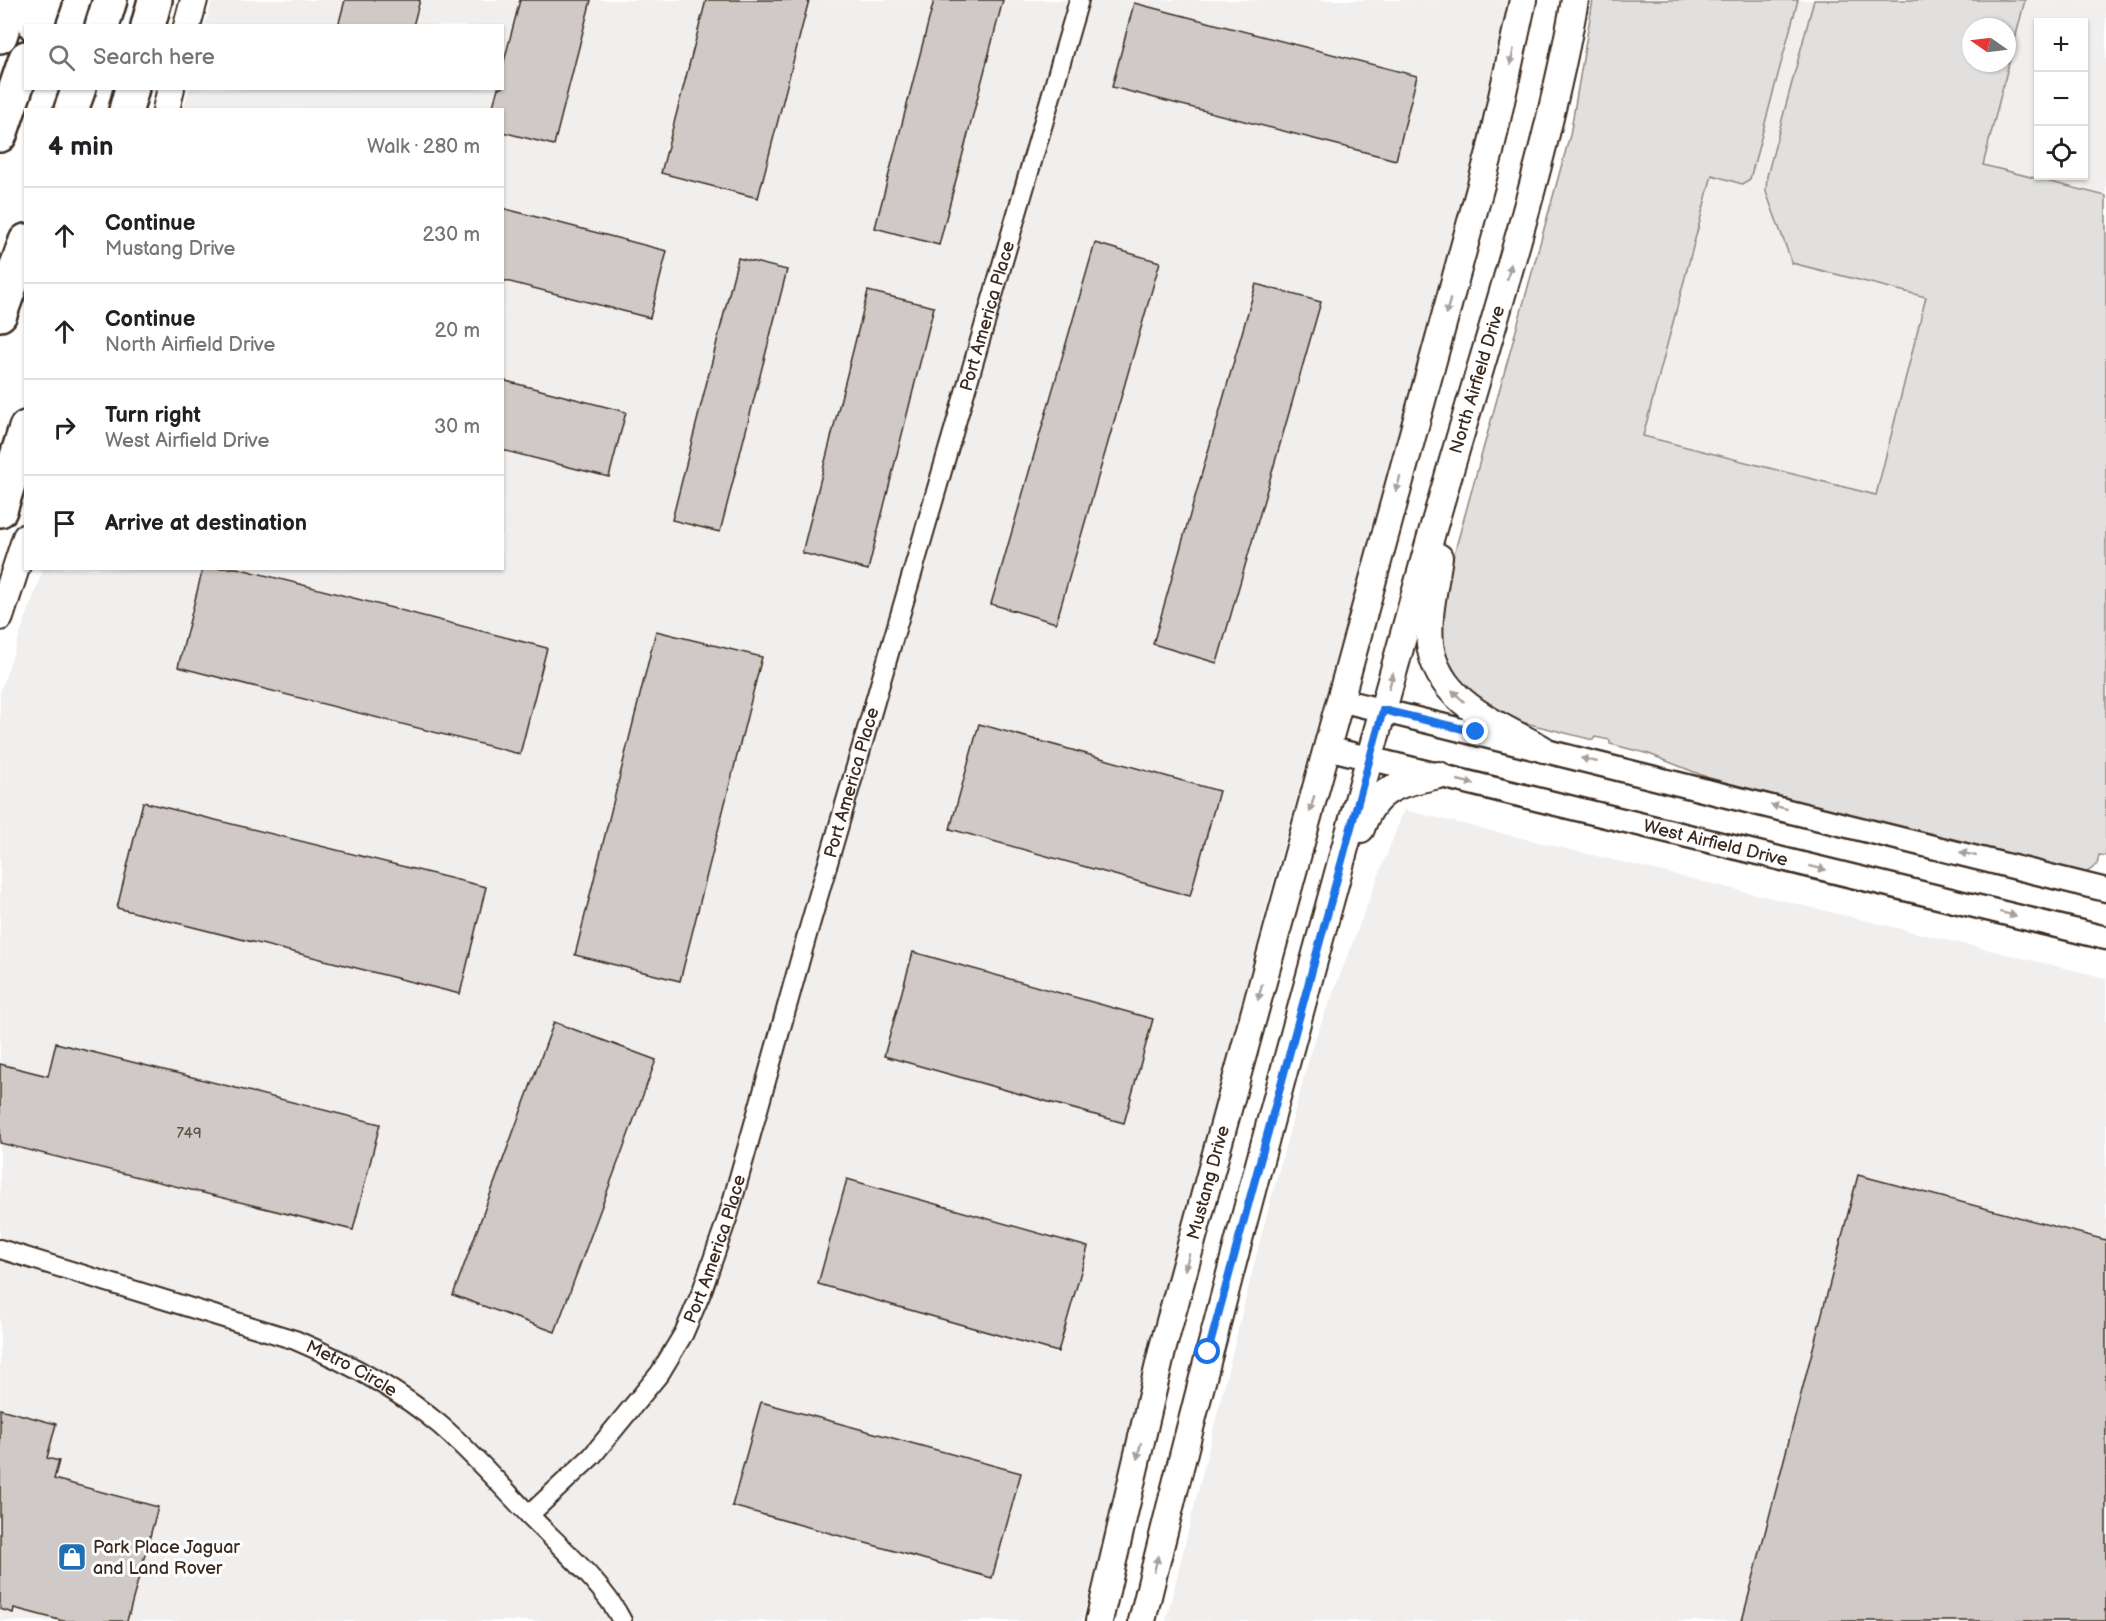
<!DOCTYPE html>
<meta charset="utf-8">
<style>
:root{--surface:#fff;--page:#f2f2f2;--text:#202124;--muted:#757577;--line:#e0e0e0}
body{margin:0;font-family:"Balsamiq Sans",sans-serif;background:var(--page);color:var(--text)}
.controls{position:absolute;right:18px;top:18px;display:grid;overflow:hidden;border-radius:0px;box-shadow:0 2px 4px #0004}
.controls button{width:54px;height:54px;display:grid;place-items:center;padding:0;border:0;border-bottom:2px solid var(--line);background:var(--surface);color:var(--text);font:30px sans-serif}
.compass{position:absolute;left:1962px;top:18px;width:54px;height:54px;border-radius:50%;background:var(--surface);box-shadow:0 2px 4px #0004;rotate:284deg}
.stop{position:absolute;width:18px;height:18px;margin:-14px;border:4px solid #1a73e8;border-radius:50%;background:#fff}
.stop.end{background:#1a73e8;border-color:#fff;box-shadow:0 2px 6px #0008}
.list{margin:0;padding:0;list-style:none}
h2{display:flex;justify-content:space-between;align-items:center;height:78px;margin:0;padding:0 24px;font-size:26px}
h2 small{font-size:20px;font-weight:400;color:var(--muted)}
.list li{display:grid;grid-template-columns:39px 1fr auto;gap:18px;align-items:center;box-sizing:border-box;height:96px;padding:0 24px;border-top:2px solid var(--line)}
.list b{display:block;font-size:22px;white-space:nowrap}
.list p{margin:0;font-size:20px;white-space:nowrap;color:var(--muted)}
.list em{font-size:20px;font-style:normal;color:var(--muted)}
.icon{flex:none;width:33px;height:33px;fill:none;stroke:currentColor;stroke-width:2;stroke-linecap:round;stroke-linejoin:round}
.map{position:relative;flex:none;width:2106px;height:1621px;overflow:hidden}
.search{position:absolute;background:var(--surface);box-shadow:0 2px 4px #0004;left:24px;top:24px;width:480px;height:66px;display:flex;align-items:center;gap:15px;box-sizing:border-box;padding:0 21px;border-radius:0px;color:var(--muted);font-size:22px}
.panel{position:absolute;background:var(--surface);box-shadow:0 2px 4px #0004;left:24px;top:108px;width:480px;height:462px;border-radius:0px}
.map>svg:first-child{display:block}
.built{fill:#f1efee;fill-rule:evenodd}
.green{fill:#e2e0de;stroke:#8e857e;stroke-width:1.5;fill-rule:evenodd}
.building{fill:#cfcac7;stroke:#3b2a1e;stroke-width:1.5}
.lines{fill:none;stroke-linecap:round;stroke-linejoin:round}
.minor-casing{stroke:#3b2a1e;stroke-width:22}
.tertiary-casing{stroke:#3b2a1e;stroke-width:27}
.secondary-casing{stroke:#3b2a1e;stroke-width:30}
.motorway-casing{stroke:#3b2a1e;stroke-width:38}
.minor{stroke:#fff;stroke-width:18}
.tertiary{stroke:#fff;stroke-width:22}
.secondary{stroke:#fff;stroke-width:26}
.motorway{stroke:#fff;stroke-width:33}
.oneway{fill:#a79f9a}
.route{stroke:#1a73e8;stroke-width:8}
.labels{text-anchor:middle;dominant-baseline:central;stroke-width:6;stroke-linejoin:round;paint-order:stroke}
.number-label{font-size:15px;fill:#605248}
.street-label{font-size:18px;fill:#3b2a1e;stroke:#fff}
.poi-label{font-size:18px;fill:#3b2a1e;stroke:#fff;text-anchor:start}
</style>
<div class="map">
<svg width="2106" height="1621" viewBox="0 0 2106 1621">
<rect width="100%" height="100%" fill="#fff"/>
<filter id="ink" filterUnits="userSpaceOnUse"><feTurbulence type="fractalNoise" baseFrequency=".0167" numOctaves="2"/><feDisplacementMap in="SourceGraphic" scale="12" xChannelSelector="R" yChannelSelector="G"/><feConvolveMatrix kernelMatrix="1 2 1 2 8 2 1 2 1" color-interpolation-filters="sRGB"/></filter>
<g filter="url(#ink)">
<path class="built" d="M212,0H1508L1471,180L1273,882L1082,1621H0V692L43,569L502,568V110L183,109L189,89L502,88V26L205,25Z
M1627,0H2106V840L1734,740L1563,292ZM2038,22H2084V176H2038ZM1971,27H2007V63H1971Z
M1404,810L2106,978V1621H1166L1261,1236L1312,1047Z"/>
<path class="green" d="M1593,0H1798L1750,179L1742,184L1712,175L1643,436L1876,495L1926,297L1792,263L1766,192L1767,176L1814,0H2025L1983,165L2106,196V856L2099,855L2097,865L2087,872H2072L1709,778L1649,754L1610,744V740L1595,737L1593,740L1506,718L1464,688L1442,648L1440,605L1570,135ZM1971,27H2007V63H1971Z"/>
<path class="building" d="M345,0H420L413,26H338Z
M520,0H591L554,145L502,132V110H492L498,88H502V69Z
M706,0H809L758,198L661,173Z
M934,0H1003L939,245L875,228Z
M1134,3L1417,76L1396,160L1112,87Z
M502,208L667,251L650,318L502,280Z
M1095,243L1160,262L1056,623L991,604Z
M738,258L787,270L720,532L672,520Z
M1256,284L1321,302L1217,663L1153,644Z
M868,291L934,307L868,570L802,553Z
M502,380L626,412L609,477L502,450Z
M203,568H237L547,648L520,754L178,667Z
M656,631L762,657L680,981L575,955Z
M979,724L1219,791L1190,896L950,829Z
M143,802L486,887L460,994L117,908Z
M913,952L1153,1019L1124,1123L884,1056Z
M554,1022L656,1060L555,1332L453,1295Z
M56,1043L380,1124L353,1230L0,1143V1064L48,1076Z
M1858,1175L2106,1240V1621H1742Z
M847,1179L1088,1247L1058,1352L818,1284Z
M761,1402L1021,1473L992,1578L732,1506Z
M0,1409L56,1424L47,1458L59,1461L54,1479L158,1507L127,1621H63L14,1608L13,1613L0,1609Z"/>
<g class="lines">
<g class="minor-casing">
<g id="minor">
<path id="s1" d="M0,1249L295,1340C347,1362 396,1388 440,1425C475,1455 506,1492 539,1525C566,1552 605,1587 622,1621"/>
<path id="s2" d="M529,1515L592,1456L660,1373L684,1333L702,1291L729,1213L807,935L1079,0"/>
</g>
</g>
<g class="tertiary-casing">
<g id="tertiary">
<path d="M1340,700L2106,890"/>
<path id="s3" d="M1327,748L2106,938"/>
</g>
</g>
<g class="secondary-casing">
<g id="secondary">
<path d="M187,26L194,0"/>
<path d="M166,110L171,88"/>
<path d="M1439,557C1435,585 1427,616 1430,644C1437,702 1498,724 1543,749"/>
<path d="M0,617L26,537"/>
<path d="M1361,829C1375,787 1399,784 1439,775"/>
<path id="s4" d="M1099,1621L1163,1347L1490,152L1523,0"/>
<path id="s5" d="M1142,1621C1229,1263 1328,909 1426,554C1477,370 1541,188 1575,0"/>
</g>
</g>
<g class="motorway-casing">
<path id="motorway" d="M36,26L45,0
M102,26L110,0
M148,26L155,0
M0,36L12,0
M71,110L79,88
M126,110L132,88
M0,135L26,58
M0,314L26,241
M0,510L26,428"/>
</g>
<use href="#minor" class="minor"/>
<use href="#tertiary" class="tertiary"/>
<use href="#secondary" class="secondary"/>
<use href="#motorway" class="motorway"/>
</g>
<defs><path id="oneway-solid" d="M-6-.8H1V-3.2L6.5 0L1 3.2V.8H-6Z" transform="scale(1.5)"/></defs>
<g class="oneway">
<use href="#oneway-solid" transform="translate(1512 57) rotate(101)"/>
<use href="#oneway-solid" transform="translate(1509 272) rotate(-76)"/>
<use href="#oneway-solid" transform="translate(1448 307) rotate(106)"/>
<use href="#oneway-solid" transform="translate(1398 484) rotate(105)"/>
<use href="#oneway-solid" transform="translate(1391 681) rotate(-75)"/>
<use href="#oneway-solid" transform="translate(1458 696) rotate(-136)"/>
<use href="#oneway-solid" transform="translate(1589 760) rotate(-166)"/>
<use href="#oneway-solid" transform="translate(1466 782) rotate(13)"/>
<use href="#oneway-solid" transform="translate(1312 804) rotate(105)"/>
<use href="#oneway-solid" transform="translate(1779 807) rotate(-166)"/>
<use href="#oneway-solid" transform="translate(1968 854) rotate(-166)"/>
<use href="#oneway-solid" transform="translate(1818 868) rotate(14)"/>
<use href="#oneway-solid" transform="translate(2008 914) rotate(14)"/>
<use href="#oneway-solid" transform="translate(1260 992) rotate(105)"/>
<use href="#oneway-solid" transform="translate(1187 1262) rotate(105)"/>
<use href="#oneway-solid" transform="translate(1139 1451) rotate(103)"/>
<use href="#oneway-solid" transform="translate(1156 1564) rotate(-76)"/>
</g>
</g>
<g class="lines" filter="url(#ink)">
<path class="route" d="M1208,1352L1383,710L1476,732"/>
</g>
<defs>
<g id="shop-square" transform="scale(1.5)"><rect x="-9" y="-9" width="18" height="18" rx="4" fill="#1f6fb2" stroke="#fff"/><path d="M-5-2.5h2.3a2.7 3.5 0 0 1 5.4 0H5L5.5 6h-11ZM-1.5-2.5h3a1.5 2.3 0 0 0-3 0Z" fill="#fff"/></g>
</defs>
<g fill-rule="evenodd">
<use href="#shop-square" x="72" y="1557"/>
</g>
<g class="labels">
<g class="number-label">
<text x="189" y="1133">749</text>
</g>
<g class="street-label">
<text stroke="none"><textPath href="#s2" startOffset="1302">Port America Place</textPath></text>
<text stroke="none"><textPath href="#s5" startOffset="1286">North Airfield Drive</textPath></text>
<text stroke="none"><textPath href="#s2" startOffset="816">Port America Place</textPath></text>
<text stroke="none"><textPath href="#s3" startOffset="400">West Airfield Drive</textPath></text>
<text stroke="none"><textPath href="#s4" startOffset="452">Mustang Drive</textPath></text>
<text stroke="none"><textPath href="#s2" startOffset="330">Port America Place</textPath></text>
<text stroke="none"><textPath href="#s1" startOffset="372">Metro Circle</textPath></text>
</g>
<g class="poi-label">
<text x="93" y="1547">Park Place Jaguar<tspan x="93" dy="21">and Land Rover</tspan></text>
</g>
</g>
</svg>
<div class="controls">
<button>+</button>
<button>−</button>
<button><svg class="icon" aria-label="locate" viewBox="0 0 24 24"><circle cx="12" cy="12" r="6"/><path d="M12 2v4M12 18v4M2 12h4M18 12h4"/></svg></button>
</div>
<svg class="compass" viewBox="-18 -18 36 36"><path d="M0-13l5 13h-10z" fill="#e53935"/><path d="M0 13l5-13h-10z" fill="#757577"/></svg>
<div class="stop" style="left:1208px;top:1352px"></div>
<div class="stop end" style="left:1476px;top:732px"></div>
<div class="search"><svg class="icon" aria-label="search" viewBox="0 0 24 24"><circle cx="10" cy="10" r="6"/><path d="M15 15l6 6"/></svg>Search here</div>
<section class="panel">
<h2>4 min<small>Walk · 280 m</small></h2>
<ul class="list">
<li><svg class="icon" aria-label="ahead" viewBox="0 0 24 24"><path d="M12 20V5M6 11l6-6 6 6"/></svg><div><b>Continue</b><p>Mustang Drive</p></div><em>230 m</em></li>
<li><svg class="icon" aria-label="ahead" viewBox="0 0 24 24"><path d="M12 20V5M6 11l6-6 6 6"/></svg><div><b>Continue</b><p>North Airfield Drive</p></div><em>20 m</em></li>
<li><svg class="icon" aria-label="right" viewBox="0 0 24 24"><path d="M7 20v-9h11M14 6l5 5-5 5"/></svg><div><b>Turn right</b><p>West Airfield Drive</p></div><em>30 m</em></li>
<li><svg class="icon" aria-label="arrive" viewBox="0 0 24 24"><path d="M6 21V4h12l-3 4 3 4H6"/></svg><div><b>Arrive at destination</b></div></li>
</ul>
</section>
</div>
